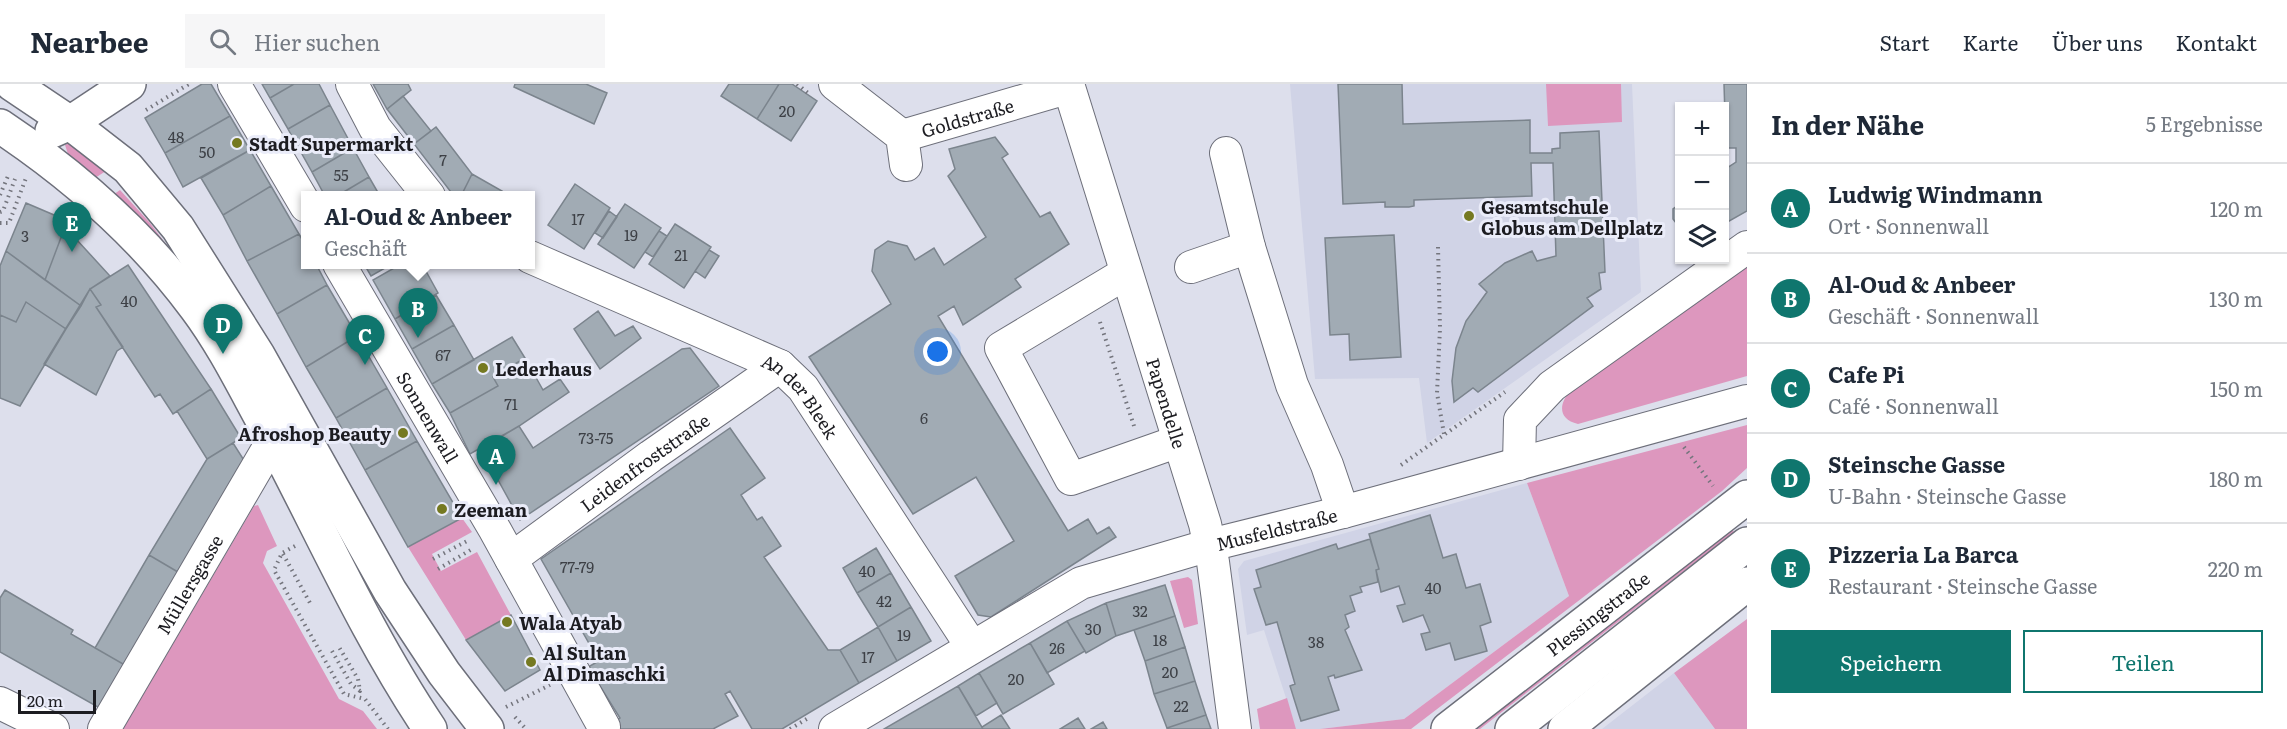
<!DOCTYPE html>
<html lang="de">
<meta charset="utf-8">
<style>
:root{--surface:#fff;--page:#f6f6f7;--text:#1f2937;--muted:#747a83;--line:#e0e1e3;--accent:#0f766e}
body{margin:0;font-family:Literata,serif;background:var(--page);color:var(--text)}
.controls{position:absolute;right:18px;top:18px;display:grid;overflow:hidden;border-radius:0px;box-shadow:0 2px 4px #0004}
.controls button{width:54px;height:54px;display:grid;place-items:center;padding:0;border:0;border-bottom:2px solid var(--line);background:var(--surface);color:var(--text);font:30px sans-serif}
.scale{position:absolute;left:18px;bottom:15px;width:78px;box-sizing:border-box;padding-left:6px;border:3px solid #1c1c21;border-top:0;font-size:16px;line-height:21px;white-space:nowrap;color:#1c1c21;-webkit-text-stroke:4px #eaecf9;paint-order:stroke}
.you{position:absolute;left:938px;top:268px;width:21px;height:21px;margin:-15px;border:4px solid #fff;border-radius:50%;background:#1a73e8;box-shadow:0 0 0 9px #1a73e833}
.badge{display:grid;place-items:center;width:39px;height:39px;border-radius:50%;background:var(--accent);color:#fff;font-size:20px;font-weight:700}
.pin{position:absolute;translate:-50% -50px;filter:drop-shadow(0 2px 3px #0008)}
.pin::after{content:'';position:absolute;top:32px;width:21px;height:18px;background:inherit;clip-path:polygon(0 0,100% 0,50% 100%)}
.popup{position:absolute;left:301px;top:107px;width:234px;height:78px;box-sizing:border-box;display:grid;place-content:center;border-radius:0px;background:var(--surface);filter:drop-shadow(0 2px 4px #0005);font-size:20px;white-space:nowrap;color:var(--muted)}
.popup b{font-size:22px;color:var(--text)}
.popup::after{content:'';position:absolute;left:50%;top:100%;margin-left:-12px;border:12px solid transparent;border-top-color:var(--surface)}
.list{margin:0;padding:0;list-style:none}
h2{display:flex;justify-content:space-between;align-items:center;height:78px;margin:0;padding:0 24px;font-size:26px}
h2 small{font-size:20px;font-weight:400;color:var(--muted)}
.list li{display:grid;grid-template-columns:39px 1fr auto;gap:18px;align-items:center;box-sizing:border-box;height:90px;padding:0 24px;border-top:2px solid var(--line)}
.list b{display:block;font-size:22px;white-space:nowrap}
.list p{margin:0;font-size:20px;white-space:nowrap;color:var(--muted)}
.list em{font-size:20px;font-style:normal;color:var(--muted)}
.actions{display:flex;gap:12px;padding:18px 24px}
.actions a{flex:1;padding:14px 0;border:2px solid var(--accent);border-radius:0px;text-align:center;font-size:21px;color:var(--accent)}
.actions .main{background:var(--accent);color:#fff}
.icon{flex:none;width:33px;height:33px;fill:none;stroke:currentColor;stroke-width:2;stroke-linecap:round;stroke-linejoin:round}
.map{position:relative;flex:none;width:1747px;height:645px;overflow:hidden}
header{display:flex;align-items:center;gap:36px;box-sizing:border-box;height:84px;padding:0 30px;background:var(--surface);border-bottom:2px solid var(--line)}
header strong{font-size:28px}
nav{display:flex;gap:33px;margin-inline-start:auto;font-size:21px}
.search{width:420px;height:54px;background:var(--page);display:flex;align-items:center;gap:15px;box-sizing:border-box;padding:0 21px;border-radius:0px;color:var(--muted);font-size:22px}
main{display:flex}
aside{flex:1;background:var(--surface)}
.map>svg:first-child{display:block}
.built{fill:#d0d3e6}
.green{fill:#dd97be}
.building{fill:#a1abb4;stroke:#7b848d;stroke-width:1.5}
.lines{fill:none;stroke-linecap:round;stroke-linejoin:round}
.minor-casing{stroke:#6d6f7a;stroke-width:34}
.major-casing{stroke:#6d6f7a;stroke-width:36}
.highway-casing{stroke:#6d6f7a;stroke-width:36}
.path{stroke:#74757d;stroke-width:4;stroke-dasharray:1.5 4.5;stroke-linecap:butt}
.minor{stroke:#fff;stroke-width:32}
.major{stroke:#fff;stroke-width:33}
.highway{stroke:#fff;stroke-width:33}
.poi-dot{fill:#757921;stroke:#eaecf9;stroke-width:2}
.labels{text-anchor:middle;dominant-baseline:central;stroke-width:6;stroke-linejoin:round;paint-order:stroke}
.number-label{font-size:15px;fill:#3d4046}
.street-label{font-size:18px;fill:#1c1c21;stroke:#eaecf9}
.poi-label{font-size:18px;font-weight:bold;fill:#1c1c21;stroke:#eaecf9;text-anchor:start}
</style>
<header>
<strong>Nearbee</strong>
<div class="search"><svg class="icon" aria-label="search" viewBox="0 0 24 24"><circle cx="10" cy="10" r="6"/><path d="M15 15l6 6"/></svg>Hier suchen</div>
<nav><a>Start</a><a>Karte</a><a>Über uns</a><a>Kontakt</a></nav>
</header>
<main>
<div class="map">
<svg width="1747" height="645" viewBox="0 0 1747 645">
<rect width="100%" height="100%" fill="#dddfec"/>
<path class="built" d="M1290,0H1632L1641,208L1427,359L1419,294L1315,295Z
M1527,399L1569,512L1404,635L1320,645H1296L1264,546L1247,551L1238,485L1244,477Z
M1674,589L1715,645H1602Z"/>
<path class="green" d="M1546,0H1621L1622,38L1548,42Z
M71,58L106,87L95,94L68,70L65,61Z
M120,106L150,139L187,188L110,113Z
M1747,181V292L1578,340C1557,335 1559,319 1571,306Z
M1747,341V384L1722,407L1411,645H1320L1404,635L1569,512L1527,399Z
M258,421L277,462L267,467L263,479L339,615L363,627L377,645H123L254,422Z
M462,434L472,448L432,470L441,487L477,468L511,531L466,556L408,463Z
M1730,443L1734,448L1480,645H1469Z
M1188,493L1192,496L1198,540L1184,544L1170,497Z
M1747,535V645H1715L1674,589Z
M1287,614L1296,645H1260L1257,625Z"/>
<path class="building" d="M202,0H211L230,32L165,69L145,34Z
M262,0H294L270,14Z
M294,0H319L330,21L288,45L270,14Z
M373,0H408L411,6L387,25Z
M515,0H586L607,9L594,40L514,3Z
M729,0H779L757,35L721,12Z
M779,0H792L817,17L791,57L757,35Z
M1338,0H1402L1403,40L1530,36V69H1552V65L1560,64V49L1599,47L1605,188L1599,189L1601,205L1587,214L1593,222L1478,308L1473,304L1454,318L1452,297L1456,264L1466,237L1487,208L1479,200L1505,179L1532,167L1537,177L1556,172L1553,79H1531L1532,112L1414,116V122L1409,123H1385V118L1343,120Z
M1724,0H1747V127L1724,140V86L1736,78V64H1726Z
M403,12L431,47L414,60L387,25Z
M330,21L353,64L312,88L288,45Z
M230,32L250,66L183,103L165,69Z
M436,43L472,90L461,112H454L414,60Z
M995,53L1008,70L1002,74L1040,133L1050,128L1069,160L1015,195L1021,203L963,241L954,222L938,232L1068,447L1088,435L1097,450L1109,443L1116,453L991,533L978,531L955,492L1014,457L976,393L913,430L809,273L891,220L872,187L875,166L888,157L907,162L915,176L934,164L944,181L986,153L948,92L955,85L949,65Z
M353,64L369,93L337,112H325L312,88Z
M250,66L271,102L223,131L201,94Z
M472,90L502,107L499,112H461Z
M369,93L380,112H337Z
M575,100L610,124L584,165L548,141Z
M271,102L299,150L247,177L223,131Z
M26,119L54,131L65,143L45,196L6,167Z
M625,120L661,144L634,184L598,160Z
M1680,120V144L1673,135V125Z
M609,127L617,133L603,154L595,149Z
M675,140L711,163L684,204L649,180Z
M65,143L110,192L90,205L81,222L45,196Z
M659,147L667,152L653,173L645,168Z
M299,150L306,162V180H316L327,201L277,230L247,177Z
M1394,151L1401,273L1350,276L1349,250L1330,251L1325,154Z
M709,166L719,172L705,194L695,187Z
M6,167L81,222L66,245L26,218L16,238L0,231V182Z
M364,180H392L371,192Z
M401,180H422L438,209L395,235L373,196Z
M128,181L211,305L173,330L160,310L155,313L96,223L101,221L90,205Z
M327,201L357,252L306,283L277,230Z
M90,205L101,221L96,223L123,263L117,267L96,311L44,280Z
M436,211L454,241L412,265L395,235Z
M26,218L66,245L20,322L0,314V231L16,238Z
M598,227L615,252L633,242L641,254L600,285L574,245Z
M454,241L474,276L432,300L412,265Z
M357,252L387,304L336,334L306,283Z
M512,253L525,274L493,293L498,302L450,329L432,300Z
M690,264L719,302L520,436L481,365L519,342L533,364L682,265Z
M525,274L543,306L560,295L569,308L519,342L470,370L450,329L498,302L493,293Z
M387,304L417,357L365,386L336,334Z
M211,305L241,354L207,375L177,327Z
M730,344L765,394L741,411L757,436L762,433L781,462L764,473L828,566H840L859,599L782,645H752L730,607L725,610L738,632L713,645H601L620,634L588,583L599,577L541,475Z
M417,357L462,434L408,463L365,386Z
M233,359L247,381L183,491L149,471L207,375Z
M1430,431L1443,474L1456,470L1466,504L1480,500L1491,538L1480,542L1487,567L1455,576L1450,559L1426,566L1421,550L1430,548L1423,531L1403,538L1397,522L1405,520L1399,502L1381,508L1376,486L1379,485L1369,450Z
M1370,455L1379,485L1376,486L1378,498L1360,503L1362,508L1350,512L1355,527L1345,531L1349,543L1345,546L1362,586L1335,594L1334,591L1328,593L1339,626L1301,637L1290,602L1295,600L1277,538L1266,541L1254,505L1261,503L1256,486L1336,460L1338,465Z
M876,464L891,489L857,509L843,484Z
M149,471L183,491L130,584L95,564Z
M891,489L911,523L878,543L857,509Z
M1165,501L1175,532L1116,552L1106,519Z
M5,506L73,546L71,550L130,584L105,627L0,568V514Z
M1106,519L1116,552L1086,569L1067,537Z
M911,523L931,557L897,577L878,543Z
M511,531L540,586L505,607L466,556Z
M1175,532L1185,563L1145,577L1134,546Z
M1067,537L1085,567L1047,589L1030,559Z
M878,543L897,577L859,599L840,566Z
M1030,559L1054,600L1003,630L979,589Z
M1185,563L1195,597L1154,610L1145,577Z
M979,589L997,619L976,632L958,602Z
M1195,597L1206,631L1167,644L1154,610Z
M958,602L983,645H884Z
M1001,631L1010,645H983L982,643Z
M1206,631L1211,645H1167V644Z
M1078,634L1085,645H1060Z
M1103,638L1107,645H1091Z"/>
<g class="lines">
<g class="minor-casing">
<g id="minor">
<path d="M234,0L306,122"/>
<path d="M352,0L375,44L429,112"/>
<path d="M835,0L902,52L906,81"/>
<path id="s1" d="M1068,0L1205,440L1213,478L1235,645"/>
<path id="s2" d="M902,52L1067,4"/>
<path d="M1226,69L1249,163L1292,301L1327,381L1343,428"/>
<path id="s3" d="M530,173L780,282L803,304L972,563"/>
<path id="s4" d="M339,180L495,446L604,643"/>
<path d="M1191,183L1249,163"/>
<path d="M1126,189L1001,264L1071,395L1179,357"/>
<path d="M1519,380L1520,336L1552,302L1747,163"/>
<path id="s5" d="M511,475L651,372L780,282"/>
<path d="M0,619L53,645"/>
<path id="s6" d="M104,645L273,356"/>
<path id="s7" d="M835,645L1081,499L1210,461L1343,428L1747,317"/>
</g>
</g>
<g class="major-casing">
<g id="major">
<path d="M12,0L70,39L128,84L178,144L258,271L390,507L444,589L487,645"/>
<path d="M0,42C75,92 142,151 196,224C223,260 243,301 265,341C319,442 366,550 430,645"/>
<path d="M52,47L70,39L129,0"/>
<path id="s8" d="M1448,645L1747,413"/>
<path d="M1565,645L1747,500"/>
</g>
</g>
<g class="highway-casing">
<path id="highway" d="M1512,645L1747,460"/>
</g>
<path class="path" d="M797,0L808,9
M146,26L189,0
M0,111L8,92
M0,128L3,127L15,95
M0,139H9L26,94
M1438,163L1440,244L1437,309L1444,350
M1100,238L1134,342
M1684,363L1713,402
M1401,381L1505,308
M295,462L282,469L274,486L344,610L365,615L388,645
M283,470L310,519
M433,475L469,456
M438,485L474,464
M332,567L351,600L360,607L358,595L339,563
M506,623L550,601
M515,633L526,645
M790,645L810,633"/>
<use href="#minor" class="minor"/>
<use href="#major" class="major"/>
<use href="#highway" class="highway"/>
</g>
<g class="poi-dot">
<circle cx="237" cy="59" r="6"/>
<circle cx="1469" cy="132" r="6"/>
<circle cx="483" cy="284" r="6"/>
<circle cx="403" cy="349" r="6"/>
<circle cx="442" cy="425" r="6"/>
<circle cx="507" cy="538" r="6"/>
<circle cx="531" cy="578" r="6"/>
</g>
<g class="labels">
<g class="number-label">
<text x="787" y="26">20</text>
<text x="176" y="52">48</text>
<text x="207" y="67">50</text>
<text x="443" y="75">7</text>
<text x="341" y="90">55</text>
<text x="578" y="134">17</text>
<text x="631" y="150">19</text>
<text x="25" y="151">3</text>
<text x="681" y="170">21</text>
<text x="129" y="216">40</text>
<text x="443" y="270">67</text>
<text x="511" y="319">71</text>
<text x="924" y="333">6</text>
<text x="596" y="353">73-75</text>
<text x="577" y="482">77-79</text>
<text x="867" y="486">40</text>
<text x="1433" y="503">40</text>
<text x="884" y="516">42</text>
<text x="1140" y="526">32</text>
<text x="1093" y="544">30</text>
<text x="904" y="550">19</text>
<text x="1160" y="555">18</text>
<text x="1316" y="557">38</text>
<text x="1057" y="563">26</text>
<text x="868" y="572">17</text>
<text x="1170" y="587">20</text>
<text x="1016" y="594">20</text>
<text x="1181" y="621">22</text>
</g>
<g class="street-label">
<text stroke="none"><textPath href="#s2" startOffset="68">Goldstraße</textPath></text>
<text stroke="none"><textPath href="#s3" startOffset="308">An der Bleek</textPath></text>
<text stroke="none"><textPath href="#s1" startOffset="334">Papendelle</textPath></text>
<text stroke="none"><textPath href="#s4" startOffset="177">Sonnenwall</textPath></text>
<text stroke="none"><textPath href="#s5" startOffset="165">Leidenfroststraße</textPath></text>
<text stroke="none"><textPath href="#s7" startOffset="489">Musfeldstraße</textPath></text>
<text stroke="none"><textPath href="#s6" startOffset="168">Müllersgasse</textPath></text>
<text stroke="none"><textPath href="#s8" startOffset="189">Plessingstraße</textPath></text>
</g>
<g class="poi-label">
<text x="249" y="59">Stadt Supermarkt</text>
<text x="1481" y="122">Gesamtschule<tspan x="1481" dy="21">Globus am Dellplatz</tspan></text>
<text x="495" y="284">Lederhaus</text>
<text x="391" y="349" text-anchor="end">Afroshop Beauty</text>
<text x="454" y="425">Zeeman</text>
<text x="519" y="538">Wala Atyab</text>
<text x="543" y="568">Al Sultan<tspan x="543" dy="21">Al Dimaschki</tspan></text>
</g>
</g>
</svg>
<div class="controls">
<button>+</button>
<button>−</button>
<button><svg class="icon" aria-label="layers" viewBox="0 0 24 24"><path d="M12 4l9 5-9 5-9-5zM3 14l9 5 9-5"/></svg></button>
</div>
<div class="scale">20 m</div>
<div class="you"></div>
<div class="pin badge" style="left:496px;top:401px">A</div>
<div class="pin badge" style="left:418px;top:254px">B</div>
<div class="popup"><b>Al-Oud &amp; Anbeer</b>Geschäft</div>
<div class="pin badge" style="left:365px;top:281px">C</div>
<div class="pin badge" style="left:223px;top:270px">D</div>
<div class="pin badge" style="left:72px;top:168px">E</div>
</div>
<aside>
<h2>In der Nähe<small>5 Ergebnisse</small></h2>
<ul class="list">
<li><span class="badge">A</span><div><b>Ludwig Windmann</b><p>Ort · Sonnenwall</p></div><em>120 m</em></li>
<li><span class="badge">B</span><div><b>Al-Oud &amp; Anbeer</b><p>Geschäft · Sonnenwall</p></div><em>130 m</em></li>
<li><span class="badge">C</span><div><b>Cafe Pi</b><p>Café · Sonnenwall</p></div><em>150 m</em></li>
<li><span class="badge">D</span><div><b>Steinsche Gasse</b><p>U-Bahn · Steinsche Gasse</p></div><em>180 m</em></li>
<li><span class="badge">E</span><div><b>Pizzeria La Barca</b><p>Restaurant · Steinsche Gasse</p></div><em>220 m</em></li>
</ul>
<div class="actions"><a class="main">Speichern</a><a>Teilen</a></div>
</aside>
</main>
